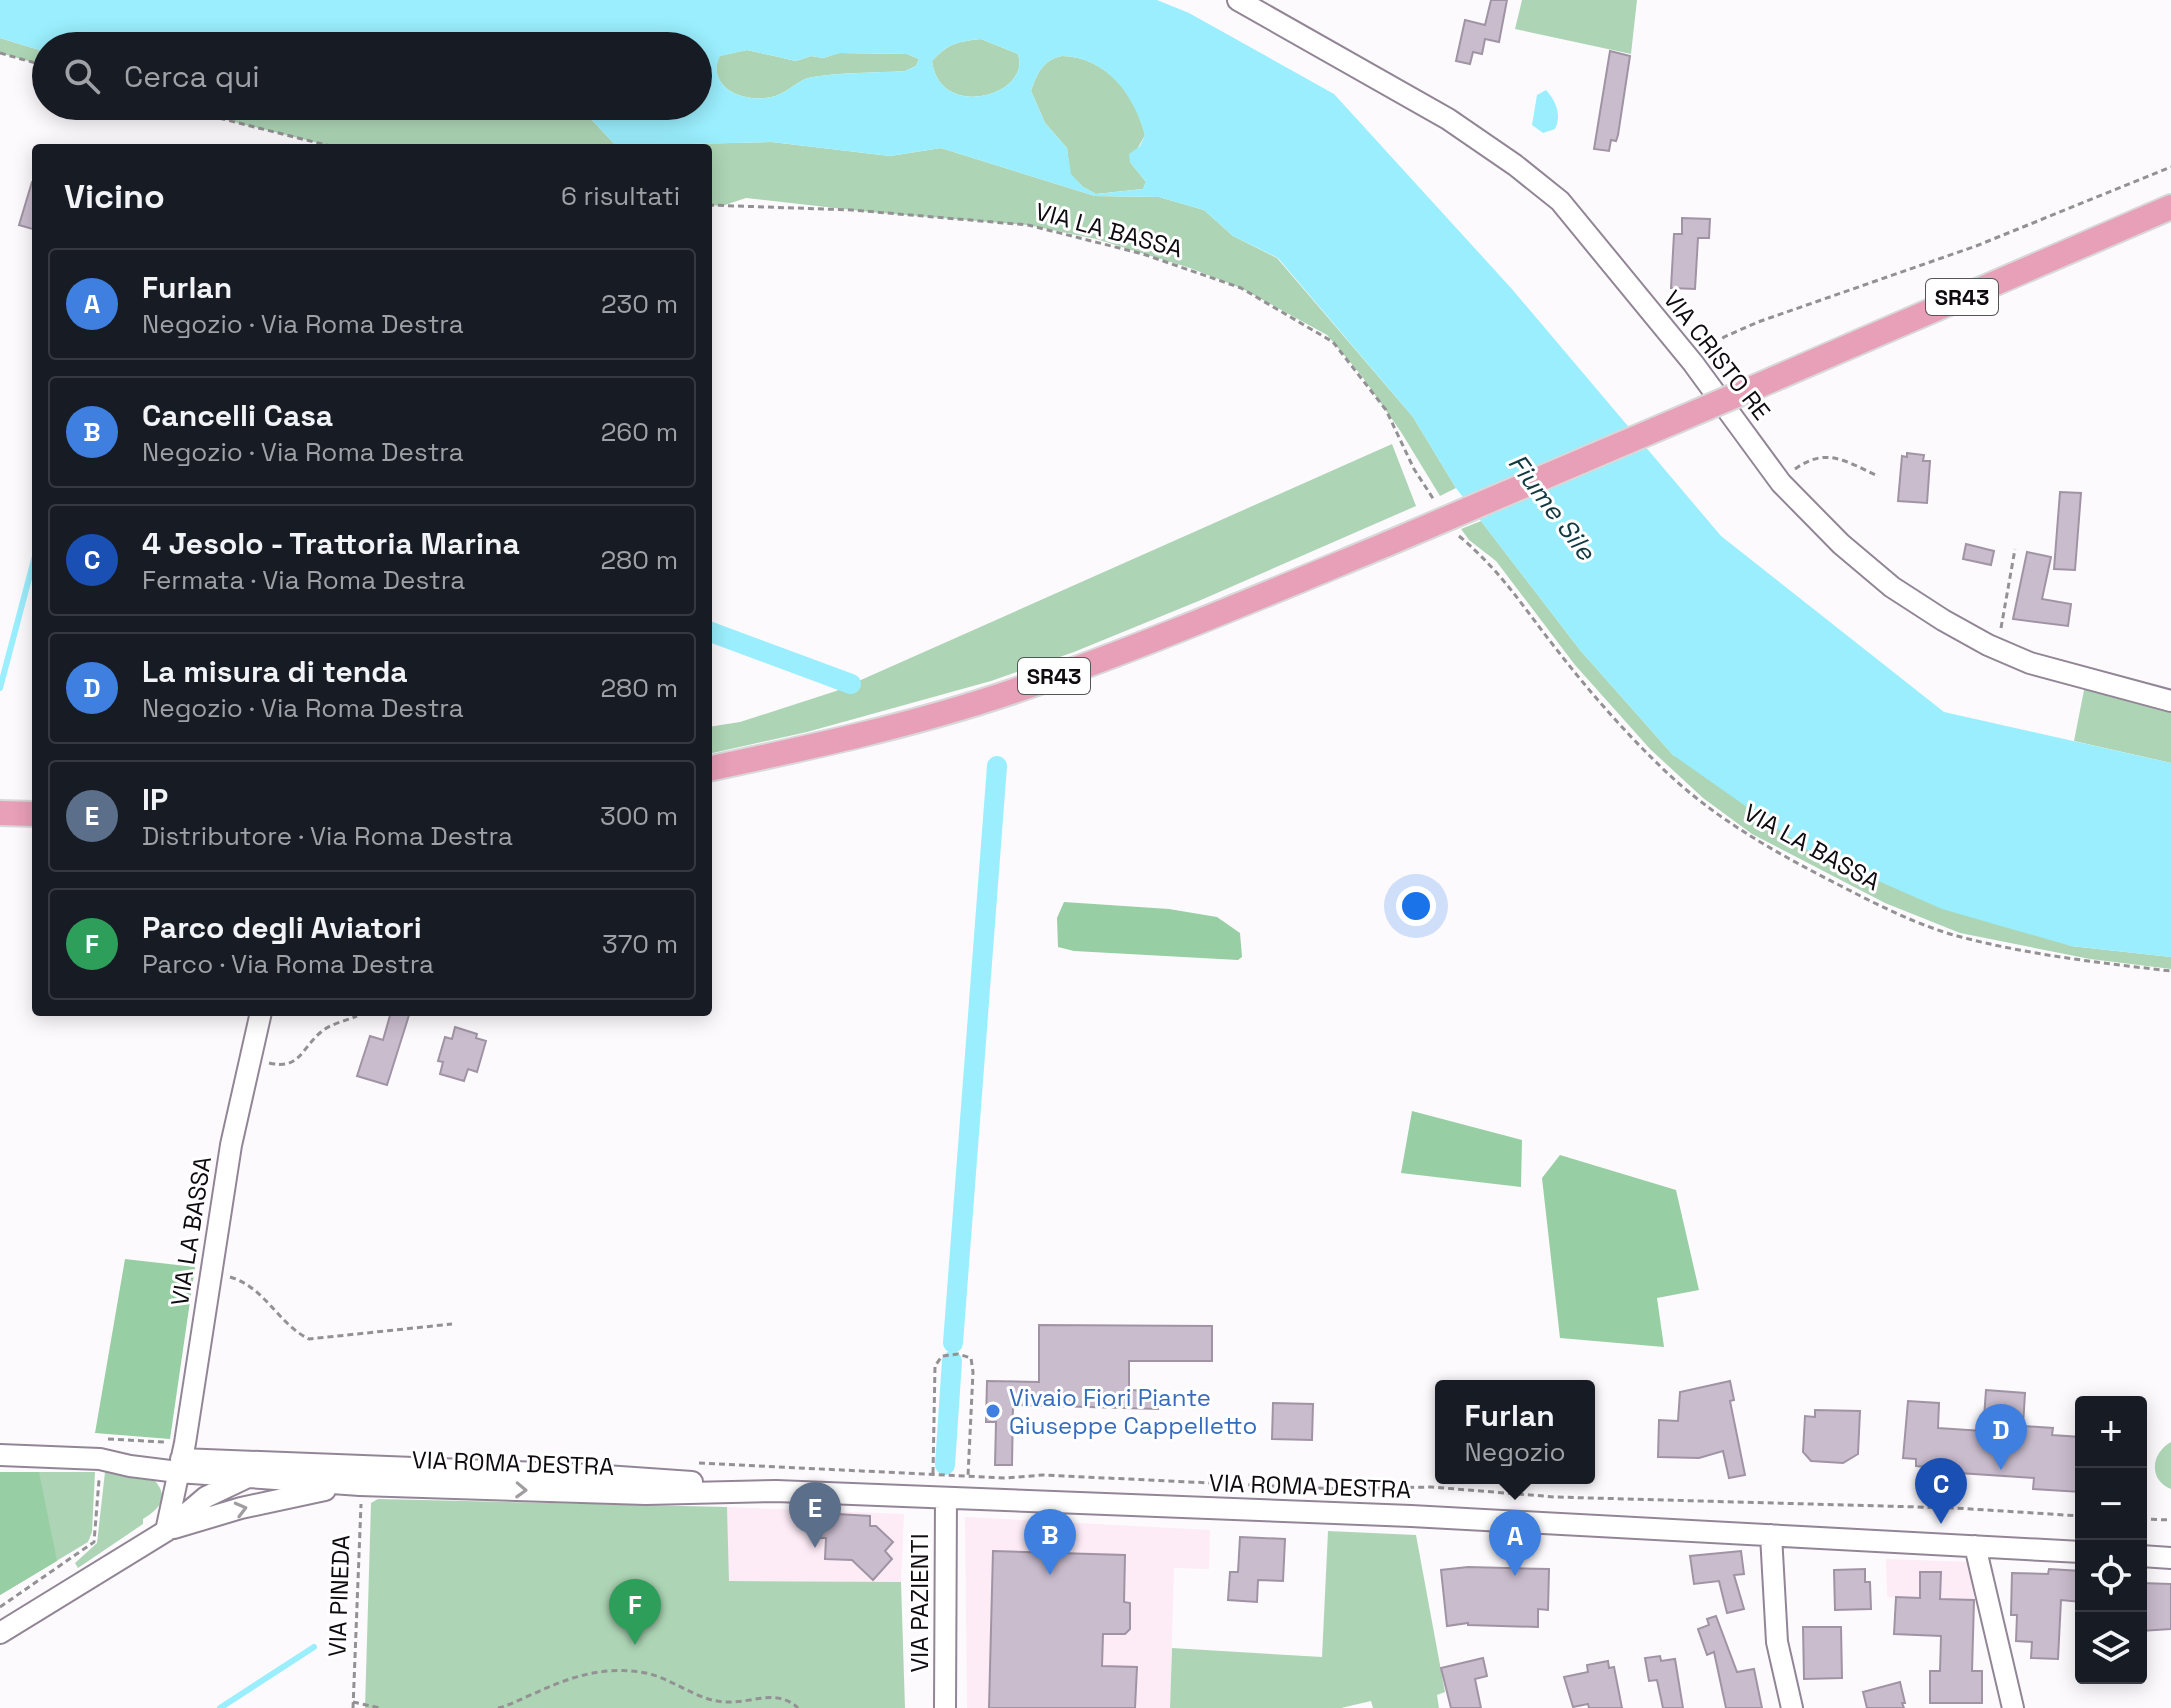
<!DOCTYPE html>
<html lang="it">
<meta charset="utf-8">
<style>
:root{--surface:#171b24;--page:#20242c;--text:#f1f3f6;--muted:#9ea1a6;--line:#363941;--accent:#30797c}
body{margin:0;font-family:"Space Grotesk",sans-serif;background:var(--page);color:var(--text)}
.controls{position:absolute;right:24px;bottom:24px;display:grid;overflow:hidden;border-radius:8px;box-shadow:0 4px 20px #0003}
.controls button{width:72px;height:72px;display:grid;place-items:center;padding:0;border:0;border-bottom:2px solid var(--line);background:var(--surface);color:var(--text);font:40px sans-serif}
.you{position:absolute;left:1416px;top:906px;width:28px;height:28px;margin:-20px;border:6px solid #fff;border-radius:50%;background:#1a73e8;box-shadow:0 0 0 12px #1a73e833}
.badge{display:grid;place-items:center;width:52px;height:52px;border-radius:50%;background:var(--accent);color:#fff;font-size:26px;font-weight:700}
.pin{position:absolute;translate:-50% -66px;filter:drop-shadow(0 2px 4px #0008)}
.pin::after{content:'';position:absolute;top:42px;width:28px;height:24px;background:inherit;clip-path:polygon(0 0,100% 0,50% 100%)}
.popup{position:absolute;left:1435px;top:1380px;width:160px;height:104px;box-sizing:border-box;display:grid;place-content:center;border-radius:8px;background:var(--surface);filter:drop-shadow(0 2px 6px #0005);font-size:26px;white-space:nowrap;color:var(--muted)}
.popup b{font-size:30px;color:var(--text)}
.popup::after{content:'';position:absolute;left:50%;top:100%;margin-left:-16px;border:16px solid transparent;border-top-color:var(--surface)}
.list{margin:0;padding:0;list-style:none}
h2{display:flex;justify-content:space-between;align-items:center;height:104px;margin:0;padding:0 32px;font-size:34px}
h2 small{font-size:26px;font-weight:400;color:var(--muted)}
.list li{display:grid;grid-template-columns:52px 1fr auto;gap:24px;align-items:center;box-sizing:border-box;height:112px;margin:0 16px 16px;padding:0 16px;border:2px solid var(--line);border-radius:8px}
.list b{display:block;font-size:30px;white-space:nowrap}
.list p{margin:0;font-size:26px;white-space:nowrap;color:var(--muted)}
.list em{font-size:26px;font-style:normal;color:var(--muted)}
.icon{flex:none;width:44px;height:44px;fill:none;stroke:currentColor;stroke-width:2;stroke-linecap:round;stroke-linejoin:round}
.map{position:relative;flex:none;width:2171px;height:1708px;overflow:hidden}
.search{position:absolute;background:var(--surface);box-shadow:0 4px 20px #0003;left:32px;top:32px;width:680px;height:88px;display:flex;align-items:center;gap:20px;box-sizing:border-box;padding:0 28px;border-radius:44px;color:var(--muted);font-size:30px}
.panel{position:absolute;background:var(--surface);box-shadow:0 4px 20px #0003;left:32px;top:144px;width:680px;height:872px;border-radius:8px}
.map>svg:first-child{display:block}
.commercial{fill:#fdebf5}
.green{fill:#add5b5}
.forest{fill:#97cea3}
.water{fill:#9aeefd;fill-rule:evenodd}
.lines{fill:none;stroke-linecap:round;stroke-linejoin:round}
.stream{stroke:#9aeefd;stroke-width:6}
.canal{stroke:#9aeefd;stroke-width:20}
.building{fill:#c9bccd;stroke:#a094a4;stroke-width:2}
.minor-casing{stroke:#928696;stroke-width:24}
.major-casing{stroke:#d9d8d9;stroke-width:28}
.path{stroke:#949195;stroke-width:3;stroke-dasharray:6 4;stroke-linecap:butt}
.minor{stroke:#fff;stroke-width:20}
.major{stroke:#e89fb8;stroke-width:24}
.major-bridge-casing{stroke:#d9d8d9;stroke-width:28;stroke-linecap:butt}
.major-bridge{stroke:#e89fb8;stroke-width:24}
.oneway{stroke:#9f9da0}
.shop-dot{fill:#3f7fe0;stroke:#fff;stroke-width:3}
.labels{text-anchor:middle;dominant-baseline:central;stroke-width:6;stroke-linejoin:round;paint-order:stroke}
.shield{fill:#fff;stroke:#575458;stroke-width:2}
.shield-label{font-size:22px;font-weight:bold;fill:#0f0b11}
.street-label{font-size:24px;fill:#0f0b11;stroke:#fff}
.shop-label{font-size:24px;fill:#366cbe;stroke:#fff;text-anchor:start}
.water-label{font-size:26px;font-style:italic;fill:#11393f;stroke:#fff}
</style>
<div class="map">
<svg width="2171" height="1708" viewBox="0 0 2171 1708">
<rect width="100%" height="100%" fill="#fdfafe"/>
<path class="commercial" d="M727,1507L904,1514L901,1582L728,1581Z
M965,1517L1210,1530L1209,1569L1174,1568L1170,1708H967Z
M1886,1559L1971,1562L1974,1600L1887,1597Z"/>
<path class="green" d="M1522,0H1637L1631,54L1515,29Z
M0,38L46,52V66L0,53Z
M981,39L1018,54C1032,96 939,121 932,61C949,43 956,42 981,39Z
M747,50L796,61L811,56L823,58L839,53L907,54L919,59L916,66L905,71C875,73 842,72 813,77C799,79 792,89 780,94C764,102 735,99 723,85C715,75 715,67 719,56Z
M1062,56C1107,57 1135,95 1145,135L1130,162L1146,182L1143,189L1096,194L1083,187L1070,174L1067,148L1045,123L1031,91C1037,73 1044,59 1062,56Z
M171,106H579L618,148H338Z
M772,142L890,156L941,148L1095,196L1159,197L1204,210L1233,236L1277,258L1413,417L1456,488L1440,496L1401,432L1361,375L1327,335L1241,288L1190,268L1096,239L1028,225L870,212L746,198L722,206L708,205V148H682L688,144Z
M1392,444L1416,506L1201,600L1074,652L991,681L807,732L708,754V727L740,722L836,691Z
M1481,521L1580,650L1673,755L2071,946L2171,957V969L2090,959L1960,933L1885,903L1752,834L1703,798L1650,749L1575,665L1496,561L1469,540L1461,529Z
M2086,680L2171,701V763L2074,741Z
M2171,1442V1489C2148,1480 2151,1453 2171,1442Z
M0,1472H95L92,1532L88,1542L0,1595Z
M105,1472L131,1475L133,1478L155,1481C170,1498 159,1509 143,1519V1524L78,1568L75,1563L97,1543Z
M378,1499L727,1507L729,1581L901,1582L905,1708H365L371,1503Z
M1328,1531L1416,1535L1445,1692L1437,1695L1439,1708H1373L1371,1701L1341,1708H1170L1172,1648L1322,1657Z"/>
<path class="forest" d="M1064,902L1169,909L1217,917L1240,933L1242,957L1238,960L1074,951L1058,947L1057,918Z
M1412,1111L1522,1140L1521,1187L1401,1173Z
M1560,1155L1676,1190L1699,1290L1657,1298L1664,1347L1560,1338L1542,1178Z
M125,1259L195,1267L170,1439L95,1433Z
M0,1472H39L57,1561L0,1595Z"/>
<path class="water" d="M0,0H1157L1189,13L1334,94L1511,288L1721,536L1944,712L2171,763V957L2071,946L1942,909L1808,850L1673,755L1580,650L1481,521L1456,488L1413,417L1278,258L1233,236L1204,210L1159,197L1095,196L941,148L890,156L772,142L688,144L682,148H618L579,106H698V46H46V52L0,38ZM981,39L1018,54C1032,96 939,121 932,61C949,43 956,42 981,39ZM747,50L796,61L811,56L823,58L840,53L907,54L919,59L916,66L905,71C875,73 842,72 813,77C799,79 792,89 780,94C764,102 735,99 723,85C715,75 715,67 720,56ZM1062,56C1107,57 1134,95 1145,135L1140,146L1129,154L1130,162L1146,182L1143,189L1096,194L1083,187L1071,174L1067,148L1045,123L1031,91C1037,73 1044,59 1062,56Z
M1546,90C1556,101 1562,115 1555,129L1543,133L1532,125L1537,95Z"/>
<g class="lines">
<path class="stream" d="M0,688L36,552
M220,1708L314,1647"/>
<path class="canal" d="M708,631L851,684
M953,1343L997,766
M945,1465L952,1361"/>
</g>
<path class="building" d="M1491,0H1507L1499,42L1485,39L1482,54L1473,52L1470,64L1456,61L1465,20L1485,25Z
M1610,51L1630,56L1618,135L1616,141L1611,140L1609,151L1594,149Z
M32,182H36V230L19,225Z
M1682,218L1710,219L1709,238H1698L1695,289L1671,288L1674,234H1682Z
M1907,453L1924,455L1923,461H1930L1927,503L1898,501L1902,456L1907,457Z
M2060,492L2081,493L2075,570L2054,569Z
M1966,544L1994,551L1991,565L1963,559Z
M2027,552L2051,557L2042,599L2071,604L2068,626L2013,619Z
M391,1012H410L387,1085L357,1076L370,1036L383,1040Z
M455,1027L477,1034L476,1038L486,1041L477,1072L468,1069L464,1081L440,1074L443,1062L438,1061L445,1037L452,1039Z
M1039,1325L1212,1326V1361H1129V1390L1158,1391V1409L1013,1405L1012,1465H995L996,1422H986L987,1381L1039,1382Z
M1730,1381L1734,1400L1730,1401L1745,1475L1729,1478L1723,1451L1699,1458L1658,1457L1659,1420L1678,1421L1680,1392Z
M1986,1390L2025,1393L2023,1426L2053,1428L2052,1435L2081,1437V1492L2033,1489L2034,1478L1959,1473V1470L1916,1466V1459L1903,1458L1908,1401L1939,1403L1938,1428L1983,1431Z
M1273,1403L1313,1404L1312,1440L1272,1439Z
M1815,1410L1860,1411L1858,1454L1843,1463L1811,1461L1803,1452L1805,1416L1815,1417Z
M820,1513L870,1516V1526H876L893,1542L885,1551L892,1559L873,1580L852,1560L825,1559L826,1538H818Z
M1240,1537L1285,1539L1283,1581L1258,1580L1257,1602L1228,1600L1230,1572H1238Z
M993,1551L1125,1555L1124,1602L1130,1603V1629L1125,1634H1103L1102,1666L1137,1667L1135,1708H989Z
M1741,1551L1744,1574L1734,1575L1744,1609L1727,1613L1719,1581L1694,1584L1690,1556Z
M1468,1567L1549,1569L1548,1610L1538,1609V1627L1468,1625V1623L1447,1626L1441,1570Z
M1865,1569V1582H1870L1871,1609L1835,1610L1834,1570Z
M2049,1569L2081,1571V1602L2061,1600L2058,1659L2031,1658L2032,1642L2016,1641L2017,1615H2011L2012,1573L2048,1574Z
M1920,1572H1941L1940,1599L1974,1600L1972,1671H1982V1703H1930V1671H1940L1941,1636L1894,1634L1896,1597L1920,1598Z
M2141,1583L2171,1584V1629L2141,1631Z
M1716,1616L1737,1672L1754,1669L1762,1708H1726L1714,1652L1707,1655L1698,1629L1709,1625L1707,1619Z
M1803,1627H1841L1842,1678L1804,1679Z
M1660,1656L1661,1661L1675,1659L1683,1708H1663L1657,1680L1649,1681L1645,1658Z
M1483,1658L1487,1676L1475,1679L1481,1708H1451L1441,1668Z
M1608,1661L1609,1668L1614,1667L1622,1708H1589L1588,1704L1573,1707L1564,1677L1588,1672L1587,1665Z
M1900,1682L1905,1703H1902L1904,1708H1867L1863,1692Z"/>
<g class="lines">
<g class="minor-casing">
<path id="minor" d="M1238,0L1448,119L1515,165L1560,201L1693,363L1781,483L1841,544L1892,587L1943,620L1988,645L2030,663L2171,701
M0,1455L100,1459L130,1466L178,1472L360,1485L646,1494L776,1491L1411,1516L2081,1552
M181,1459L591,1475L692,1482
M174,1528L241,1508L325,1490
M166,1531L185,1443L231,1145L261,1012
M1771,1535L1777,1642L1792,1708
M1975,1546L2013,1708
M2141,1556L2171,1558
M0,1633L166,1531L206,1497L246,1478
M945,1708L946,1498"/>
</g>
<g class="major-casing">
<path id="major" d="M1753,388L2171,207
M708,769C811,747 914,725 1014,691C1140,648 1264,595 1387,544
M0,813L36,814"/>
</g>
<path class="path" d="M0,53L46,66
M171,106L338,148
M708,205L852,210L1028,225L1143,254L1241,288L1333,342L1386,410L1414,469L1434,500
M1707,351L1724,337L1758,322L1976,246L2171,167
M1795,469C1827,446 1847,462 1878,476
M1459,536C1502,572 1523,607 1557,650C1588,690 1622,729 1658,764C1710,816 1774,852 1839,885C1878,905 1919,926 1961,937C2030,955 2101,963 2171,971
M2001,628L2015,549
M269,1063C300,1070 300,1050 321,1032C330,1024 345,1021 357,1016
M230,1277C265,1287 278,1324 309,1339L452,1324
M108,1439L164,1442
M699,1463L1005,1478L1043,1475L1338,1489L1431,1487L1555,1497L1955,1508L2081,1516
M933,1473L935,1366L942,1356L958,1354L971,1358L973,1372L968,1476
M2141,1519L2171,1520
M0,1607L94,1542L99,1480
M353,1702L380,1708
M353,1708L361,1504
M498,1708C510,1705 521,1699 533,1694C567,1678 602,1666 640,1672C671,1676 697,1702 727,1702C753,1703 777,1688 798,1708"/>
<use href="#minor" class="minor"/>
<use href="#major" class="major"/>
<g class="major-bridge-casing">
<path id="major-bridge" d="M1387,544L1753,388"/>
</g>
<use href="#major-bridge" class="major-bridge"/>
</g>
<defs><path id="oneway-chevron" d="M-2-3.5L2.5 0L-2 3.5" fill="none" stroke-width="1.6" stroke-linecap="round" stroke-linejoin="round" transform="scale(2)"/></defs>
<g class="oneway">
<use href="#oneway-chevron" transform="translate(521 1490) rotate(2)"/>
<use href="#oneway-chevron" transform="translate(241 1509) rotate(-15)"/>
</g>
<circle class="shop-dot" cx="993" cy="1411" r="8"/>
<g class="labels">
<g class="shield">
<rect x="1926" y="279" width="72" height="36" rx="6"/>
<rect x="1018" y="658" width="72" height="36" rx="6"/>
</g>
<g class="shield-label">
<text x="1962" y="297">SR43</text>
<text x="1054" y="676">SR43</text>
</g>
<g class="street-label">
<text transform="translate(1109 230) rotate(15)">VIA LA BASSA</text>
<text transform="translate(1717 355) rotate(52)">VIA CRISTO RE</text>
<text transform="translate(1812 847) rotate(29)">VIA LA BASSA</text>
<text transform="translate(191 1231) rotate(-81)">VIA LA BASSA</text>
<text transform="translate(513 1463) rotate(2)">VIA ROMA DESTRA</text>
<text transform="translate(1310 1486) rotate(2)">VIA ROMA DESTRA</text>
<text transform="translate(339 1596) rotate(-88)">VIA PINEDA</text>
<text transform="translate(919 1603) rotate(-90)">VIA PAZIENTI</text>
</g>
<g class="shop-label">
<text x="1009" y="1397">Vivaio Fiori Piante<tspan x="1009" dy="28">Giuseppe Cappelletto</tspan></text>
</g>
<g class="water-label">
<text transform="translate(1552 507) rotate(53)">Fiume Sile</text>
</g>
</g>
</svg>
<div class="controls">
<button>+</button>
<button>−</button>
<button><svg class="icon" aria-label="locate" viewBox="0 0 24 24"><circle cx="12" cy="12" r="6"/><path d="M12 2v4M12 18v4M2 12h4M18 12h4"/></svg></button>
<button><svg class="icon" aria-label="layers" viewBox="0 0 24 24"><path d="M12 4l9 5-9 5-9-5zM3 14l9 5 9-5"/></svg></button>
</div>
<div class="you"></div>
<div class="pin badge" style="left:1515px;top:1576px;background:#3f7fe0">A</div>
<div class="popup"><b>Furlan</b>Negozio</div>
<div class="pin badge" style="left:1050px;top:1575px;background:#3f7fe0">B</div>
<div class="pin badge" style="left:1941px;top:1524px;background:#1a4fb4">C</div>
<div class="pin badge" style="left:2001px;top:1470px;background:#3f7fe0">D</div>
<div class="pin badge" style="left:815px;top:1548px;background:#5c6f8a">E</div>
<div class="pin badge" style="left:635px;top:1645px;background:#2e9e5b">F</div>
<div class="search"><svg class="icon" aria-label="search" viewBox="0 0 24 24"><circle cx="10" cy="10" r="6"/><path d="M15 15l6 6"/></svg>Cerca qui</div>
<section class="panel">
<h2>Vicino<small>6 risultati</small></h2>
<ul class="list">
<li><span class="badge" style="background:#3f7fe0">A</span><div><b>Furlan</b><p>Negozio · Via Roma Destra</p></div><em>230 m</em></li>
<li><span class="badge" style="background:#3f7fe0">B</span><div><b>Cancelli Casa</b><p>Negozio · Via Roma Destra</p></div><em>260 m</em></li>
<li><span class="badge" style="background:#1a4fb4">C</span><div><b>4 Jesolo - Trattoria Marina</b><p>Fermata · Via Roma Destra</p></div><em>280 m</em></li>
<li><span class="badge" style="background:#3f7fe0">D</span><div><b>La misura di tenda</b><p>Negozio · Via Roma Destra</p></div><em>280 m</em></li>
<li><span class="badge" style="background:#5c6f8a">E</span><div><b>IP</b><p>Distributore · Via Roma Destra</p></div><em>300 m</em></li>
<li><span class="badge" style="background:#2e9e5b">F</span><div><b>Parco degli Aviatori</b><p>Parco · Via Roma Destra</p></div><em>370 m</em></li>
</ul>
</section>
</div>
